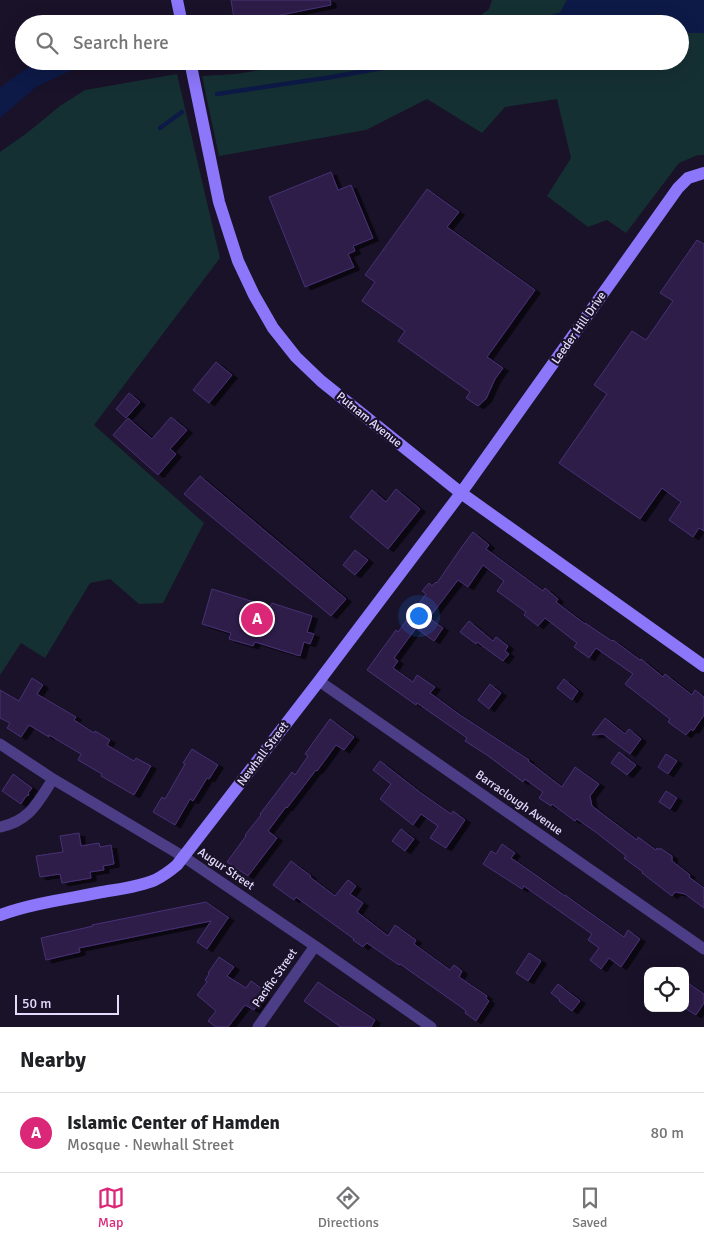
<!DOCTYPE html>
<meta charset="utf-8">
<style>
:root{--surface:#fff;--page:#f6f6f6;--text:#202124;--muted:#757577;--line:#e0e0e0;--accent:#db2777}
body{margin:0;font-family:Signika,sans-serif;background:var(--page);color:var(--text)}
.controls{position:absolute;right:15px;bottom:15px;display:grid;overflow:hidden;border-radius:10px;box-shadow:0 5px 20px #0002}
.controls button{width:45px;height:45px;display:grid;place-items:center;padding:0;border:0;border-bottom:1px solid var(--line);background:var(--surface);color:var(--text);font:25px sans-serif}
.scale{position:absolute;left:15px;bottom:12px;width:104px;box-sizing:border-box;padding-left:5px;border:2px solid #e4dbfe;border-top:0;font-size:14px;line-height:18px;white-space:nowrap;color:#e4dbfe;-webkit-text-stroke:4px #191229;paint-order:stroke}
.you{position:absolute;left:418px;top:615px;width:18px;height:18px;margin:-12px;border:4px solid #fff;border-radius:50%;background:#1a73e8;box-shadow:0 0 0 8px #1a73e833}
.badge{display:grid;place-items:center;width:32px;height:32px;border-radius:50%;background:var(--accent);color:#fff;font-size:16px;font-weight:700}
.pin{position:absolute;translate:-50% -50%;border:2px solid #fff;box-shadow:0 1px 5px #0006}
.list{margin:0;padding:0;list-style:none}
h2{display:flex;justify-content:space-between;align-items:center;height:65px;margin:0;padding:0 20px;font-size:21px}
h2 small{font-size:16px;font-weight:400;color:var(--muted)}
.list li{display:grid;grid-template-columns:32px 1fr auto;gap:15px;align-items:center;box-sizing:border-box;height:80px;padding:0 20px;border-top:1px solid var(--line)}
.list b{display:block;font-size:19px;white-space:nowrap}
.list p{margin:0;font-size:16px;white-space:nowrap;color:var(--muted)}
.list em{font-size:16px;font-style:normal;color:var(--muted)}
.icon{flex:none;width:28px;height:28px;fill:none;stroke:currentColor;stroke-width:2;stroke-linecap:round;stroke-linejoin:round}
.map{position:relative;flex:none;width:704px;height:1027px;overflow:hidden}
.search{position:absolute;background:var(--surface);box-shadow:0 5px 20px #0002;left:15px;right:15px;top:15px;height:55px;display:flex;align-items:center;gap:12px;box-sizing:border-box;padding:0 18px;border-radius:28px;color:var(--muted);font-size:19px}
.sheet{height:145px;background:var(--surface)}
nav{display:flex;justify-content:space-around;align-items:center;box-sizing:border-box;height:70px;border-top:1px solid var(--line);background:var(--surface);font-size:14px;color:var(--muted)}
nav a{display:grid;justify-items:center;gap:2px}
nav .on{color:var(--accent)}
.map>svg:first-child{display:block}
.green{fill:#153033}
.water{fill:#0d1a47}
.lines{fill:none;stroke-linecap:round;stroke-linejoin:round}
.stream{stroke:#0d1a47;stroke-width:4.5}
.building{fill:#2d1e4a;stroke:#483175;filter:url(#shadow)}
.street{stroke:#4b3e87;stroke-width:11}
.secondary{stroke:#8c76fa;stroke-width:12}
.labels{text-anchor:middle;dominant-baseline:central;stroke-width:4.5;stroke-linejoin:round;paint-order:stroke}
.street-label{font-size:12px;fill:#e4dbfe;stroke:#191229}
</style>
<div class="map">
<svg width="704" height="1027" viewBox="0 0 704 1027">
<defs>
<filter id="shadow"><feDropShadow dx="5.5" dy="3" stdDeviation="0" flood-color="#0009"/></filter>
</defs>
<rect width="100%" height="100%" fill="#191229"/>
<path class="green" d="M492,0H567L559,15L563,24H469L489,9Z
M680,33H704V155H698L679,163L626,233L607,220L588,227L547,196L571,158L557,99L505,107L482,133L427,99L366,130L219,156L202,76L236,74L315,61H680Z
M177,74L220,258L94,425L204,523L163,603L139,604L110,579L90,583L45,658L21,643L0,675V152L27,133L60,106L85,90Z"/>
<path class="water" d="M567,0H704V33H680V24H563L559,15Z
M36,61H91L36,87L0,118V88Z"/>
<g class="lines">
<path class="stream" d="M528,24L559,15
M217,94L332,77L399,65L410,61
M160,128L182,112"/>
</g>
<path class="building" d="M231,0H330L331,5L235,24Z
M331,172L338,190L351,185L373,238L353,246L355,251L348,254L354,267L305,287L269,197Z
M427,189L459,212L447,227L535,290L487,357L503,368L495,379L486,399L478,406L466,398L470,392L398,341L405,331L362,301L375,282L365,275Z
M697,240L704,244V531L699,528L693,537L669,520L681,502L662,488L640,519L559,463L607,394L594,385L632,331L646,340L673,301L660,293Z
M216,362L232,375L209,403L193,390Z
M129,393L140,402L126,418L116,409Z
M171,417L187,430L170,449L176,454L158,475L113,435L128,418L152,439Z
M200,476L346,599L331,616L184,494Z
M396,489L420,509L388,549L350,517L372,490L386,502Z
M473,532L489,545L486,549L543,591L545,588L558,599L556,602L585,624V623L612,641L613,640L640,660L641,659L663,677L665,674L692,695L695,690L704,697V715L693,731L691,729L686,735L668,722L670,719L625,684L633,674L596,648L589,658L574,647L577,643L545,618L538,626L524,615L526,612L497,591L504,581L483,565L468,587L458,580L429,618L443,628L434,641L416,628L394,658L398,661L393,668L413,682L417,675L435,687L430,693L460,715L529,760L528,761L562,787L575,767L599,784L590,796L592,806L637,840L638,837L656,850L657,848L659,850L660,848L672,856V861L690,875L689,877L704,888V908L685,894L675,892L672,896L642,873L643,872L624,858L626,856L597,833L577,819L575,821L552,804L551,806L539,798L543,792L525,779L523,782L487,755L465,741L467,738L463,735L417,703L416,705L367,670L396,630L398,632L426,594L422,591L429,583L432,586L436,582L437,583L461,548Z
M355,550L368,560L355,575L343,565Z
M212,589L270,607L272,603L312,616L307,632L314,634L310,644L304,642L300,656L255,642L253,646L229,639L231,633L202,624Z
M469,621L493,641L496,637L508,646L505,651L509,654L503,661L477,642L476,644L460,632Z
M32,678L43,685L37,694L76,717L74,720L94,733L95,731L110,740L107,745L134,761L136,758L151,766L134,795L101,776L102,774L78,760L81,754L49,735V737L29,725L21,737L7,728L10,723L0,718V690L19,701Z
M564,679L578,691L572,700L557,688Z
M490,684L501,693L489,709L478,700Z
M605,718L625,734L629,729L641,739L630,754L603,734L592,735Z
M330,719L354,737L344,750L336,745L317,771L316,770L287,808L286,807L268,831L277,838L248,876L227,862L246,836L245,835L261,815L260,814L292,772L295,775L308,756L305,754Z
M192,749L218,765L209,779L207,778L193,801L190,799L175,825L153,812L162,797L165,799L185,764L183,763Z
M619,752L636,765L627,775L611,763Z
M666,754L677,761L668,774L658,767Z
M380,761L421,793L451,814L453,811L465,820L446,848L430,838L438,826L421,814L413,825L380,799L391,784L373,770Z
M13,774L32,788L28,793L29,795L26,796L21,804L2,791Z
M666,791L677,798L670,809L659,802Z
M401,829L414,839L405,851L392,841Z
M79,833L81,846L99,843L100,847L111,845L114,864L103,866L104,870L90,872L91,878L62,883L60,874L40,877L36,856L63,852L60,836Z
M502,844L515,853L511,858L540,878L565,896V895L624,937L628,930L640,939L621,967L609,958L601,969L590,960L599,948L588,940L592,934L524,886L522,889L483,864L491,851L496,854Z
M291,861L311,876L310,877L335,896L348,880L356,886L350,894L363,903L357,912L388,936L395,925L416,940L414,944L450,970L454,965L462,971L459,977L487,996L486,998L489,1001L476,1021L465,1013L466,1011L461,1007L400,964L399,965L367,943L363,947L353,940L354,939L296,897L294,900L273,885Z
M206,902L229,918H228L207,949L197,942L211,921L79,948L80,952L46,960L41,938L93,926L92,925Z
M529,953L541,961L528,981L516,973Z
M219,957L234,967L227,976L246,988L251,981L264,990L263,993L264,995L254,1010L245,1005L228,1027H216L208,1021L216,1011L197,995L207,982L205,980L209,974L208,973Z
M685,981L704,994V1003L696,1015L685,1008Z
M318,982L375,1020L371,1027H341L304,1001Z
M558,984L580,1001L572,1011L559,1001L560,1000L551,993Z"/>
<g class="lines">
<path class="street" d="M319,681L704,949
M0,744L53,779L184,857L315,946L431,1027
M0,827C30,821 38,802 53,779
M258,1027L315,946"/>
<path class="secondary" d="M177,0L182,24
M190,61L219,202L238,261L254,295L273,328L296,357L321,381L461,493L704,666
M0,915C33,903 68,899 102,892C119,889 139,887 155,880C163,876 170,871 177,865L319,681L461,493L678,188L688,178L704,173"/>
</g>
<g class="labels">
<g class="street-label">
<text transform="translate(579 328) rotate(-55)">Leeder Hill Drive</text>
<text transform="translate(369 420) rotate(39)">Putnam Avenue</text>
<text transform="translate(263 754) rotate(-53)">Newhall Street</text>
<text transform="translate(519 803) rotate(35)">Barraclough Avenue</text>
<text transform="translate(226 869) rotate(34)">Augur Street</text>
<text transform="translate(275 978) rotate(-55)">Pacific Street</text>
</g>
</g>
</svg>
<div class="controls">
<button><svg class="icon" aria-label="locate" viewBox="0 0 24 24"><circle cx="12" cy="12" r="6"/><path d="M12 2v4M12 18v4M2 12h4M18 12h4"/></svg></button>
</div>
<div class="scale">50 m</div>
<div class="you"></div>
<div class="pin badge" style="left:257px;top:619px">A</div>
<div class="search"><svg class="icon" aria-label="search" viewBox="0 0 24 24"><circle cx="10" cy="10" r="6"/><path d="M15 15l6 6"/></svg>Search here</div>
</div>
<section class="sheet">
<h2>Nearby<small></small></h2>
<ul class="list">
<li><span class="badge">A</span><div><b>Islamic Center of Hamden</b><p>Mosque · Newhall Street</p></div><em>80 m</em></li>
</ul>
</section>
<nav>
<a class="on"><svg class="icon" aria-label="map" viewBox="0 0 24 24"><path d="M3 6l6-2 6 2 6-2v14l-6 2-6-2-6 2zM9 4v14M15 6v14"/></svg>Map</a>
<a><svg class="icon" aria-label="directions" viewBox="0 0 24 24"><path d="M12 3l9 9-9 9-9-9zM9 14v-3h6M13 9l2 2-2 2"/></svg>Directions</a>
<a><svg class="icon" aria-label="saved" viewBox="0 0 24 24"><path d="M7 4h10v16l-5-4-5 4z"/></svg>Saved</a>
</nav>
